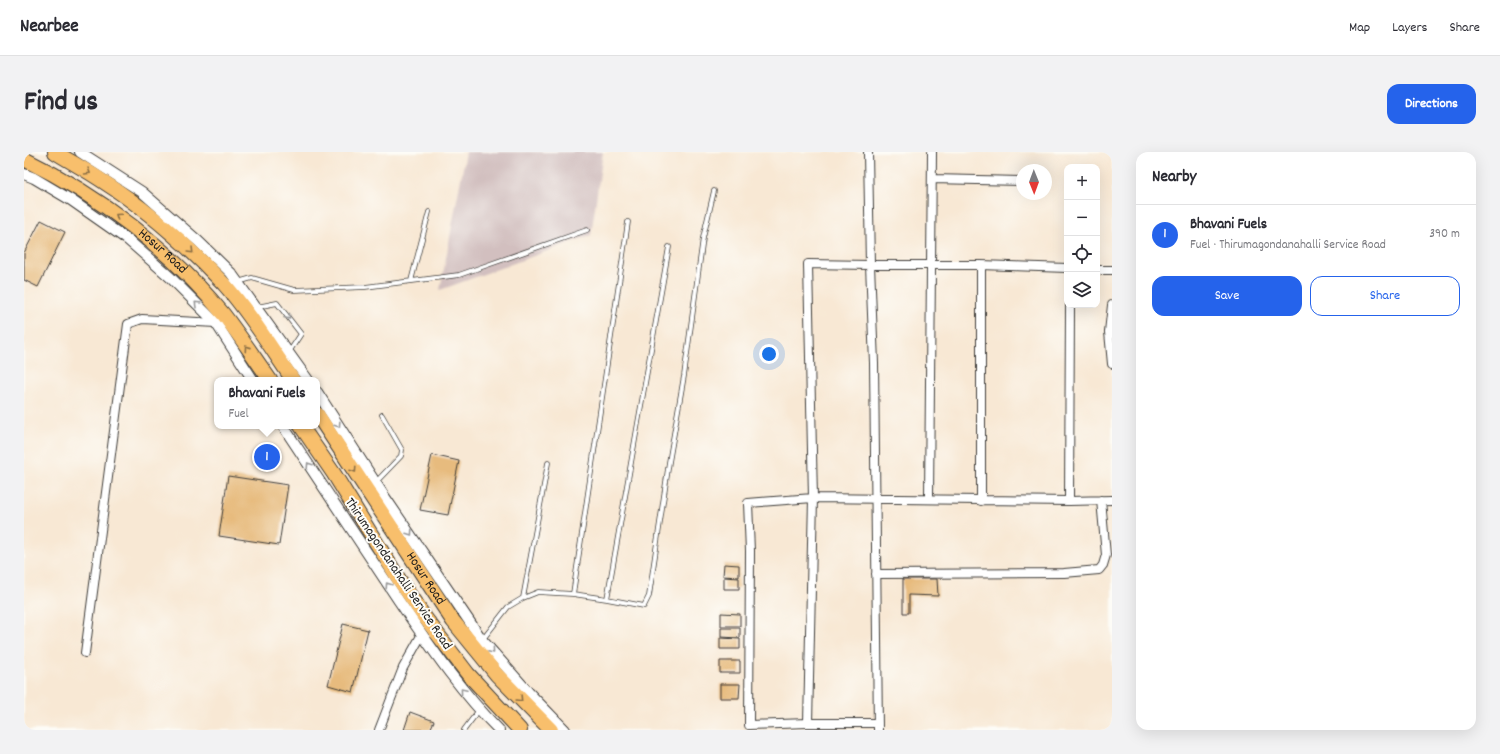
<!DOCTYPE html>
<meta charset="utf-8">
<style>
:root{--surface:#fff;--page:#f2f2f3;--text:#2b2b33;--muted:#7c7c81;--line:#e1e1e2;--accent:#2563eb}
body{margin:0;font-family:Dekko,sans-serif;background:var(--page);color:var(--text)}
.controls{position:absolute;right:12px;top:12px;display:grid;overflow:hidden;border-radius:8px;box-shadow:0 4px 16px #0002}
.controls button{width:36px;height:36px;display:grid;place-items:center;padding:0;border:0;border-bottom:1px solid var(--line);background:var(--surface);color:var(--text);font:20px sans-serif}
.compass{position:absolute;left:992px;top:12px;width:36px;height:36px;border-radius:50%;background:var(--surface);box-shadow:0 4px 16px #0002;rotate:179deg}
.you{position:absolute;left:745px;top:202px;width:14px;height:14px;margin:-10px;border:3px solid #fff;border-radius:50%;background:#1a73e8;box-shadow:0 0 0 6px #1a73e833}
.badge{display:grid;place-items:center;width:26px;height:26px;border-radius:50%;background:var(--accent);color:#fff;font-size:13px;font-weight:700}
.pin{position:absolute;translate:-50% -50%;border:2px solid #fff;box-shadow:0 1px 4px #0006}
.popup{position:absolute;left:190px;top:225px;width:106px;height:52px;box-sizing:border-box;display:grid;place-content:center;border-radius:8px;background:var(--surface);filter:drop-shadow(0 1px 3px #0005);font-size:13px;white-space:nowrap;color:var(--muted)}
.popup b{font-size:15px;color:var(--text)}
.popup::after{content:'';position:absolute;left:50%;top:100%;margin-left:-8px;border:8px solid transparent;border-top-color:var(--surface)}
.list{margin:0;padding:0;list-style:none}
h2{display:flex;justify-content:space-between;align-items:center;height:52px;margin:0;padding:0 16px;font-size:17px}
h2 small{font-size:13px;font-weight:400;color:var(--muted)}
.list li{display:grid;grid-template-columns:26px 1fr auto;gap:12px;align-items:center;box-sizing:border-box;height:60px;padding:0 16px;border-top:1px solid var(--line)}
.list b{display:block;font-size:15px;white-space:nowrap}
.list p{margin:0;font-size:13px;white-space:nowrap;color:var(--muted)}
.list em{font-size:13px;font-style:normal;color:var(--muted)}
.actions{display:flex;gap:8px;padding:12px 16px}
.actions a{flex:1;padding:9px 0;border:1px solid var(--accent);border-radius:12px;text-align:center;font-size:14px;color:var(--accent)}
.actions .main{background:var(--accent);color:#fff}
.icon{flex:none;width:22px;height:22px;fill:none;stroke:currentColor;stroke-width:2;stroke-linecap:round;stroke-linejoin:round}
.map{position:relative;flex:none;width:1088px;height:578px;overflow:hidden;border-radius:12px}
header{display:flex;align-items:center;gap:24px;box-sizing:border-box;height:56px;padding:0 20px;background:var(--surface);border-bottom:1px solid var(--line)}
header strong{font-size:19px}
nav{display:flex;gap:22px;margin-inline-start:auto;font-size:14px}
.intro{display:flex;align-items:center;justify-content:space-between;box-sizing:border-box;height:96px;padding:0 24px}
h1{margin:0;font-size:28px}
.button{padding:10px 18px;border-radius:12px;background:var(--accent);color:#fff;font-size:14px;font-weight:700}
main{display:flex;gap:24px;padding:0 24px}
aside{flex:1;background:var(--surface);border-radius:12px;box-shadow:0 4px 16px #0002}
.map>svg:first-child{display:block}
.industrial{fill:#d2bfbf}
.building{fill:#e7bb7e}
.lines{fill:none;stroke-linecap:round;stroke-linejoin:round}
.service-casing{stroke:#3d3b38;stroke-width:5.5}
.minor-casing{stroke:#3d3b38;stroke-width:10}
.tertiary-casing{stroke:#3d3b38;stroke-width:12}
.trunk-casing{stroke:#3d3b38;stroke-width:16}
.service{stroke:#fff;stroke-width:4}
.minor{stroke:#fff;stroke-width:8}
.tertiary{stroke:#fff;stroke-width:10}
.trunk{stroke:#f8bf6c;stroke-width:14}
.oneway{stroke:#8a6e44}
.oneway2{stroke:#999}
.labels{text-anchor:middle;dominant-baseline:central;stroke-width:4;stroke-linejoin:round;paint-order:stroke}
.street-label{font-size:14px;fill:#1c1c1c;stroke:#fdfcf7}
</style>
<header>
<strong>Nearbee</strong>
<nav><a>Map</a><a>Layers</a><a>Share</a></nav>
</header>
<div class="intro"><h1>Find us</h1><a class="button">Directions</a></div>
<main>
<div class="map">
<svg width="1088" height="578" viewBox="0 0 1088 578">
<rect width="100%" height="100%" fill="#fdfcf7"/>
<filter id="ink" filterUnits="userSpaceOnUse"><feTurbulence type="fractalNoise" baseFrequency=".025" numOctaves="2"/><feDisplacementMap in="SourceGraphic" scale="8" xChannelSelector="R" yChannelSelector="G"/><feConvolveMatrix kernelMatrix="1 2 1 2 8 2 1 2 1" color-interpolation-filters="sRGB"/></filter>
<filter id="wash" filterUnits="userSpaceOnUse"><feTurbulence type="fractalNoise" baseFrequency=".012" numOctaves="4" result="noise"/><feDisplacementMap in="SourceGraphic" scale="16" xChannelSelector="R" yChannelSelector="G"/><feGaussianBlur stdDeviation="0.9" result="paint"/><feColorMatrix in="noise" values="0 0 0 0 0 0 0 0 0 0 0 0 0 0 0 0 0 1.4 0 .05"/><feComposite in="paint" operator="in"/></filter>
<g filter="url(#wash)">
<rect width="100%" height="100%" fill="#f8e8d4"/>
<path class="industrial" d="M442,0H579L567,83L416,138Z"/>
<g id="blocks">
<path class="building" d="M17,68L41,80L14,135L0,128V101Z
M408,303L435,309L424,363L396,358Z
M204,324L264,333L255,393L195,384Z
M700,412L715,413V425L699,424Z
M700,425L715,426V437H700Z
M879,427H913L914,444L885,443V461H879Z
M697,461L716,462V474H697Z
M319,472L344,478L329,540L304,533Z
M697,476H716V486L697,485Z
M696,486L716,487V497H696Z
M696,509H716V521H696Z
M696,532H716L715,546H696Z
M386,560L410,569L406,578H380Z"/>
</g>
</g>
<g filter="url(#ink)">
<use href="#blocks" fill-opacity="0" stroke="#3d3b38" stroke-width="1"/>
<g class="lines">
<g class="service-casing">
<path id="service" d="M387,129L405,60
M214,130L228,126L270,138L341,135L435,123L563,78
M233,155L253,151L277,182L265,200
M352,330L377,304L378,298L358,263
M549,442L604,70
M499,446L524,311
M583,447L645,95
M459,487L484,455L499,446L514,440L549,442L583,447L620,454L625,444L645,310L660,224L679,86L690,39
M440,578L455,558"/>
</g>
<g class="minor-casing">
<path id="minor" d="M908,27L998,29
M957,113V349
M1073,118H1088
M1088,153L1085,180L1088,212
M905,347L908,0
M1045,349L1088,348
M852,422L1040,421L1075,418L1079,413L1082,403L1077,348
M61,501L104,172L118,167L192,171
M784,571L725,573L726,399L724,351L789,346L784,112L846,113L844,0
M854,571H784L789,346L1045,349L1046,153
M355,578L379,516L398,482
M854,578L850,211L846,113H957L1043,116"/>
</g>
<g class="tertiary-casing">
<path id="tertiary" d="M56,0L118,40L174,89L207,121L284,228
M0,22L10,26L47,48L104,88L146,125L192,171L229,228
M293,240L360,344L458,488L506,542L541,578
M259,274C298,332 336,391 375,449C406,494 436,539 475,578"/>
</g>
<g class="trunk-casing">
<g id="trunk">
<path d="M31,0C47,10 64,19 80,30C124,58 164,94 200,132C226,161 247,196 269,228"/>
<path id="s1" d="M0,7C76,44 147,98 200,163C216,184 231,206 246,228"/>
<path id="s2" d="M293,262L429,469L473,523L527,578"/>
<path d="M277,274L310,322L376,429L399,463L444,522L496,578"/>
</g>
</g>
<use href="#service" class="service"/>
<use href="#minor" class="minor"/>
<use href="#tertiary" class="tertiary"/>
<use href="#trunk" class="trunk"/>
</g>
<defs><path id="oneway-chevron" d="M-2-3.5L2.5 0L-2 3.5" fill="none" stroke-width="1.6" stroke-linecap="round" stroke-linejoin="round"/></defs>
<g class="oneway">
<use href="#oneway-chevron" transform="translate(64 20) rotate(31)"/>
<use href="#oneway-chevron" transform="translate(94 64) rotate(-145)"/>
<use href="#oneway-chevron" transform="translate(167 99) rotate(45)"/>
<use href="#oneway-chevron" transform="translate(223 196) rotate(-125)"/>
<use href="#oneway-chevron" transform="translate(330 318) rotate(56)"/>
<use href="#oneway-chevron" transform="translate(496 547) rotate(46)"/>
</g>
<g class="oneway2">
<use href="#oneway-chevron" transform="translate(173 152) rotate(-136)"/>
<use href="#oneway-chevron" transform="translate(264 165) rotate(52)"/>
<use href="#oneway-chevron" transform="translate(314 273) rotate(57)"/>
<use href="#oneway-chevron" transform="translate(285 313) rotate(-123)"/>
<use href="#oneway-chevron" transform="translate(386 381) rotate(56)"/>
<use href="#oneway-chevron" transform="translate(364 433) rotate(-124)"/>
<use href="#oneway-chevron" transform="translate(468 499) rotate(50)"/>
<use href="#oneway-chevron" transform="translate(439 539) rotate(-130)"/>
</g>
</g>
<g class="labels">
<g class="street-label">
<text stroke="none"><textPath href="#s1" startOffset="167">Hosur Road</textPath></text>
<text transform="translate(374 422) rotate(56)">Thirumagondanahalli Service Road</text>
<text stroke="none"><textPath href="#s2" startOffset="197">Hosur Road</textPath></text>
</g>
</g>
</svg>
<div class="controls">
<button>+</button>
<button>−</button>
<button><svg class="icon" aria-label="locate" viewBox="0 0 24 24"><circle cx="12" cy="12" r="6"/><path d="M12 2v4M12 18v4M2 12h4M18 12h4"/></svg></button>
<button><svg class="icon" aria-label="layers" viewBox="0 0 24 24"><path d="M12 4l9 5-9 5-9-5zM3 14l9 5 9-5"/></svg></button>
</div>
<svg class="compass" viewBox="-18 -18 36 36"><path d="M0-13l5 13h-10z" fill="#e53935"/><path d="M0 13l5-13h-10z" fill="#7c7c81"/></svg>
<div class="you"></div>
<div class="pin badge" style="left:243px;top:305px">1</div>
<div class="popup"><b>Bhavani Fuels</b>Fuel</div>
</div>
<aside>
<h2>Nearby<small></small></h2>
<ul class="list">
<li><span class="badge">1</span><div><b>Bhavani Fuels</b><p>Fuel · Thirumagondanahalli Service Road</p></div><em>390 m</em></li>
</ul>
<div class="actions"><a class="main">Save</a><a>Share</a></div>
</aside>
</main>
